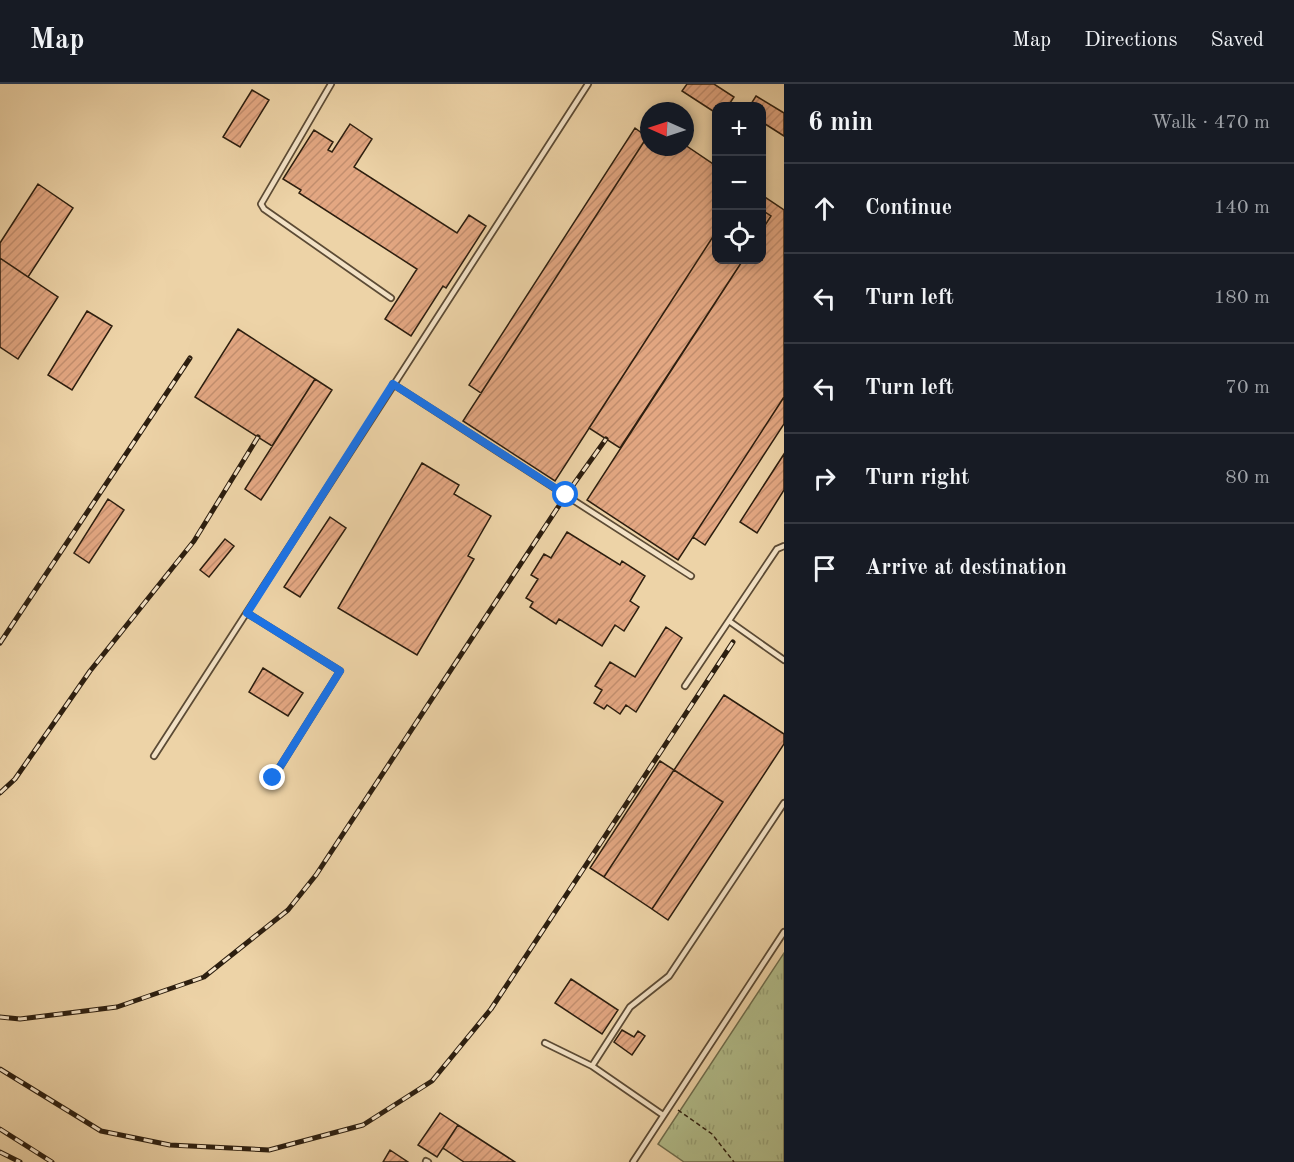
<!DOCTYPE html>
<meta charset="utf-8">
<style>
:root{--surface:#171b24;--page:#242831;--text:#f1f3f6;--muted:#9ea1a6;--line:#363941}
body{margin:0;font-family:"Old Standard TT",serif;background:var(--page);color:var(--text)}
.controls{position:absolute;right:18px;top:18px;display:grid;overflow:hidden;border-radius:12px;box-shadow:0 3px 9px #0003}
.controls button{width:54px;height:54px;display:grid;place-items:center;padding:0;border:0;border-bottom:2px solid var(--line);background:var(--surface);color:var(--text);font:30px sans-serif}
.compass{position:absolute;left:640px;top:18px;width:54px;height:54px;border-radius:50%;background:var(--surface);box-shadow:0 3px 9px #0003;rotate:273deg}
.stop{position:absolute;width:18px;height:18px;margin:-14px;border:4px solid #1a73e8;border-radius:50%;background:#fff}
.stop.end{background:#1a73e8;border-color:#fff;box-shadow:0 2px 6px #0008}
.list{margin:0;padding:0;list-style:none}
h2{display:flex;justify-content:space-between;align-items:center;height:78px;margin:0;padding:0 24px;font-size:26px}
h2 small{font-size:20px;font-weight:400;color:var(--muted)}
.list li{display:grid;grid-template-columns:39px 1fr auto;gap:18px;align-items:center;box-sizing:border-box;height:90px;padding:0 24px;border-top:2px solid var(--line)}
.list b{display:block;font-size:22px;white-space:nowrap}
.list em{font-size:20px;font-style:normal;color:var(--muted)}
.icon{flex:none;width:33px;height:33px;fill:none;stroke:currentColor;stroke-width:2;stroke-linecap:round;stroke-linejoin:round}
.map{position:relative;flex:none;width:784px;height:1078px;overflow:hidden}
header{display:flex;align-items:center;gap:36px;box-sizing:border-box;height:84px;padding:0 30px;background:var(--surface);border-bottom:2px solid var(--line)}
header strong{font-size:28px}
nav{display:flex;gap:33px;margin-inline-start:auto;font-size:21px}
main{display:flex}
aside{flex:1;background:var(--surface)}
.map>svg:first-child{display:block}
.grass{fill:url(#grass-tufts);stroke:#6f6e4e;stroke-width:1.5}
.building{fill:url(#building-hatch);stroke:#2c1e0f;stroke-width:1.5}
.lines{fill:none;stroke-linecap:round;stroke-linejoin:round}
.lane-casing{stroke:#5c4b35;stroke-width:8}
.path{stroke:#2c1e0f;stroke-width:1.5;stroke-dasharray:4.5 3;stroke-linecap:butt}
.lane{stroke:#f3e2c6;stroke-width:4.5}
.rail-casing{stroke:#2c1e0f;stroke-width:5}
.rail{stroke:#f3e2c6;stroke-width:3;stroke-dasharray:9;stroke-linecap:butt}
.route{stroke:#1a73e8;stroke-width:8}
</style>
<header>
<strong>Map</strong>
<nav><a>Map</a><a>Directions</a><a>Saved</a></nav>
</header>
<main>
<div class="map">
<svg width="784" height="1078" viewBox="0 0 784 1078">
<defs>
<pattern id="grass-tufts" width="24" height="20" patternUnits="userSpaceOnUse" patternTransform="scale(1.5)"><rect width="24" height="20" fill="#b2be8c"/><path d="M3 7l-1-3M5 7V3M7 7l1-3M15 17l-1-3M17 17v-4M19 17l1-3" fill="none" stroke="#99a378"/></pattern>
<pattern id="building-hatch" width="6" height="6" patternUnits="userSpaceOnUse" patternTransform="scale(1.5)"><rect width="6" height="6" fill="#e3a782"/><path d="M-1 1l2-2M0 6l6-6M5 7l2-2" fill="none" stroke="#c38f6f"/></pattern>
</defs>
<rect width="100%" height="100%" fill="#edd3a7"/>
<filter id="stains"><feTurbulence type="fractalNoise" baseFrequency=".00333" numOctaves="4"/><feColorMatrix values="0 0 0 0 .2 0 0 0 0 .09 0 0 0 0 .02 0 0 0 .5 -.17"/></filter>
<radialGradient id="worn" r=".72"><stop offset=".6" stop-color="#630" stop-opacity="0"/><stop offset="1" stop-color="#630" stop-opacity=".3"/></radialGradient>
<path class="grass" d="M784,869V1078H684L658,1060Z"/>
<path class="building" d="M687,0H714L734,13L728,22H716V29L682,7Z
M252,6L269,16L240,63L223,53Z
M756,12L784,29V52L762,38V22L751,20Z
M350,40L372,55L354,83L457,149L469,131L486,142L446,204L443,202L411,252L385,235L417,185L299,109L301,106L283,95L314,46L333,58L328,66L332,68Z
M635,44L647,53L481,309L469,301Z
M649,50V63L685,61L716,82V148L555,397L463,337Z
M38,100L73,124L28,193L0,174V159Z
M762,111L784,126V313L678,476L587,416L743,176H762V146L771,132L762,126Z
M762,126L771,132L762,146Z
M716,148V176H743L620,364L589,344Z
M0,174L58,213L18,275L0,263Z
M87,227L112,242L72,306L48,291Z
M238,245L315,295L272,362L195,313Z
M315,295L332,306L261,416L245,405Z
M784,313V340L705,461L693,453Z
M784,370V406L757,449L740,438Z
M422,379L459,401L454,410L491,432L468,472L474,475L417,571L338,524Z
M108,415L124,426L89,479L74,469Z
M330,433L346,444L300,513L284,503Z
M567,448L620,481L622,477L645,492L630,517L639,523L624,547L615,541L602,562L559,535L556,540L530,523L533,518L526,514L538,495L531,491L544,470L551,474Z
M225,455L234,462L209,493L200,486Z
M666,543L682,554L636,628L626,621L620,630L607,621L604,625L594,619L602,606L595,602L610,578L635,593Z
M263,584L303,609L288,632L249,608Z
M724,611L784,650V660L668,836L652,825L723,718L674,686Z
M660,677L674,686L604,793L590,784Z
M674,686L723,718L652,825L604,793Z
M571,895L618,926L602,950L555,919Z
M622,946L634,953L638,947L645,952L632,971L614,958Z
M440,1029L458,1041L437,1073L418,1061Z
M458,1041L515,1078H464L443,1064Z
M390,1066L408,1078H383Z"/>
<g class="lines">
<g class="lane-casing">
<path id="lane" d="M331,0L261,120L264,125L391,214
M393,300L691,492
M247,529L340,587L273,694
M729,537L784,576
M685,602L777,465L784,462
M154,672L588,0
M545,959L592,982L663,1031
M592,982L630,923L669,892L784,719
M426,1077L428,1078
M633,1078L784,848"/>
</g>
<path class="path" d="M678,1026L712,1050L734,1078"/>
<use href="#lane" class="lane"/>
<g class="rail-casing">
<path id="rail" d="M0,559L190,274
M0,709L15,695L90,587L194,457L258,353
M0,933L20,935L117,923L204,893L288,826L316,791L566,411L606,355
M0,985L101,1047L170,1061L269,1066L363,1041L432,997L491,925L733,558
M0,1045L52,1078
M0,1068L20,1078"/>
</g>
<use href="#rail" class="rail"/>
</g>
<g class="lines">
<path class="route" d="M273,694L340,587L247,529L393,300L566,411"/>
</g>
<rect width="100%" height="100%" filter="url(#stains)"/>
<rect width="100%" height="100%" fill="url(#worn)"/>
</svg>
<div class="controls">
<button>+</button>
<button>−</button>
<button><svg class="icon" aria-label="locate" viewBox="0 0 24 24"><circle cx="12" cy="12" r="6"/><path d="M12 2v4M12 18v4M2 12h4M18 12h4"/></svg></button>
</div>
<svg class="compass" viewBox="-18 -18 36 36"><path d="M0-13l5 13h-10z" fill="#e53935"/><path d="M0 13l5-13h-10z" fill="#9ea1a6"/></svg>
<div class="stop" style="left:566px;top:411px"></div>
<div class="stop end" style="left:273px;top:694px"></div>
</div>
<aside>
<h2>6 min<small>Walk · 470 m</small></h2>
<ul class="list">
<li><svg class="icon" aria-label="ahead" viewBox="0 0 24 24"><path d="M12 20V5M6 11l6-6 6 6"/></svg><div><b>Continue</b></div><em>140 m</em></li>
<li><svg class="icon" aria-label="left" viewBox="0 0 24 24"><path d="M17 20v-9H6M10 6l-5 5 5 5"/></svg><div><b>Turn left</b></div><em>180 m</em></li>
<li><svg class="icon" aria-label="left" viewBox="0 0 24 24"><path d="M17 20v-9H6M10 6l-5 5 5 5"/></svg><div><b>Turn left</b></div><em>70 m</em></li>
<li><svg class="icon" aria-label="right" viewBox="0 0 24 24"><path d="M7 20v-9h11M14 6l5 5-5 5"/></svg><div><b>Turn right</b></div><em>80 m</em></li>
<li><svg class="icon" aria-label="arrive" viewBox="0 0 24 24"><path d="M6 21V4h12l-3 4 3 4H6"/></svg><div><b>Arrive at destination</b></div></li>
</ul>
</aside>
</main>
